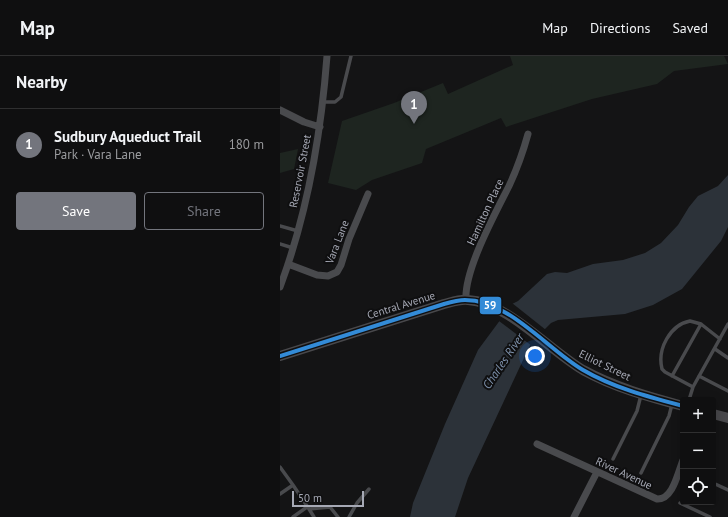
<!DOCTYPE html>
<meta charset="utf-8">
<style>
:root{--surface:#0f0f10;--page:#1d1d1e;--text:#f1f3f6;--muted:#9b9c9f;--line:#2f2f30;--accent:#73757d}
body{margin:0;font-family:"PT Sans",sans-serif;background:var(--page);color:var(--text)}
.controls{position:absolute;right:12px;bottom:12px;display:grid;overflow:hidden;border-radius:4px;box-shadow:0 2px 10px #0003}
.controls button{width:36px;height:36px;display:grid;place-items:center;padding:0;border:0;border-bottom:1px solid var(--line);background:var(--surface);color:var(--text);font:20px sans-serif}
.scale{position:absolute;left:12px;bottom:10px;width:72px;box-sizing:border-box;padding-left:4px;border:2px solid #a6a9b5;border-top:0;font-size:11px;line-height:14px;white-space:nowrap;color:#a6a9b5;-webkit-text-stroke:3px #0f0f10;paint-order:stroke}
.you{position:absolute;left:255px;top:300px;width:14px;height:14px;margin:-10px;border:3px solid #fff;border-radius:50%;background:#1a73e8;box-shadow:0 0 0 6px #1a73e833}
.badge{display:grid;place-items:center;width:26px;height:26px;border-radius:50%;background:var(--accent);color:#fff;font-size:13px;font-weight:700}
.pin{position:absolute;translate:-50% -33px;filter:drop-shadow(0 1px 2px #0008)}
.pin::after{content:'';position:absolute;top:21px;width:14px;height:12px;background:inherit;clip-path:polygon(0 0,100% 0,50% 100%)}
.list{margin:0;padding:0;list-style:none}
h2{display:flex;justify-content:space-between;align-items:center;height:52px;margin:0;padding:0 16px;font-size:17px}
h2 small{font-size:13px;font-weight:400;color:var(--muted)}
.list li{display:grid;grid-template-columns:26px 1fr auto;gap:12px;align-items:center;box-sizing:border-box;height:72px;padding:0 16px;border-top:1px solid var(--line)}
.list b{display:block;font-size:15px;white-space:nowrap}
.list p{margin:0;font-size:13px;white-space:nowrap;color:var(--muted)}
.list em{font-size:13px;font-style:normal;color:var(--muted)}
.actions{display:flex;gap:8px;padding:12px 16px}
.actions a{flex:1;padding:9px 0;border:1px solid var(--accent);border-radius:4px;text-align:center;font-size:14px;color:var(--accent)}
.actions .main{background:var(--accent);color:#fff}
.icon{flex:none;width:22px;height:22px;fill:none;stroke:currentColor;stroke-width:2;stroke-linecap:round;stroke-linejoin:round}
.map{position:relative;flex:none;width:448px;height:461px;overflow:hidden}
header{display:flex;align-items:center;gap:24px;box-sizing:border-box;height:56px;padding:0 20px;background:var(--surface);border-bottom:1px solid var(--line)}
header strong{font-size:19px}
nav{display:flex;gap:22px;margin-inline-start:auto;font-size:14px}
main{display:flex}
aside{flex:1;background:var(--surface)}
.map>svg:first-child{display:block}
.green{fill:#1e2520}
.water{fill:#2c3239}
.pier{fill:#141415}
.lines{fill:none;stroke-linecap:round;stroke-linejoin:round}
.lane{stroke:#494a4d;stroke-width:3.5}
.street{stroke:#494a4d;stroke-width:7}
.secondary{stroke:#48484b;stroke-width:10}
.bus-1-casing{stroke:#0f0f10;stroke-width:7}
.bus-1{stroke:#338bd7;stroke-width:4}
.labels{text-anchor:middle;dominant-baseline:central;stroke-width:4;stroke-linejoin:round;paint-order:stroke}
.street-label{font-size:11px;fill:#a6a9b5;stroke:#0f0f10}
.water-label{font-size:12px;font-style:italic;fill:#7f93ae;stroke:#0f0f10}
.line-badge{stroke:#0f0f10;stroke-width:1.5}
.badge-label{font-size:11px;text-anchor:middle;font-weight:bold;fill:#fff}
</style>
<header>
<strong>Map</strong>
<nav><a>Map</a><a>Directions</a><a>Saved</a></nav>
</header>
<main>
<aside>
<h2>Nearby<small></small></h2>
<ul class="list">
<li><span class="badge">1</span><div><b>Sudbury Aqueduct Trail</b><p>Park · Vara Lane</p></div><em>180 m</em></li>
</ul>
<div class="actions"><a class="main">Save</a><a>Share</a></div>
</aside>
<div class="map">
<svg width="448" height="461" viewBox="0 0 448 461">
<rect width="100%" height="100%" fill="#141415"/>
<path class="green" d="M230,0H444L448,8L394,15L377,28L312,43L226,71L221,62L146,93L142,107L92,124L76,134L48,127L62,65L114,47L163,27L168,38L233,9Z
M18,93L14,113L0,117V97Z"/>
<path class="water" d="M448,119V171L441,185L402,233L373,249L345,258L278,264L271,267L251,287L188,422L175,461H130L133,447L165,368L198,294L232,248L238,245L267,218L275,216L287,217L313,208L343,204L365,197L381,187L398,169L409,151L418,140L438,130Z"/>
<path class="pier" d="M232,247L266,274L252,290L219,265Z"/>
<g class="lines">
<path class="lane" d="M43,46H55L61,41L71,0
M0,170L18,175
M0,188L13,192
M435,293L448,302
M392,320L421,268
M419,320L448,335
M413,331L385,316L382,313C377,293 390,269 410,265L421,268L440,283
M409,344L413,331L448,268
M333,403L357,355L361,339
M0,411L13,429L0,438
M361,417L389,360L392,348
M433,427L448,434
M13,429L29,453L50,451L58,461
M400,447L430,461
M29,453L34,461
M13,461L27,451
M69,461L77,447L89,433"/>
<path class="street" d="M0,54L24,66L40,71
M8,208L37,219L48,220L57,216L61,209L69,183L88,138
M0,231C28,156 41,79 47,0
M186,244C184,214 215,158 229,130C237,113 243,96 248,78
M257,388L377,443C393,444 398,416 403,404
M294,461L317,416"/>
<path class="secondary" d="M0,300L164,248C172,246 180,243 188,244C227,246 269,294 303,314C334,331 369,341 403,350
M433,358L448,362"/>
<g class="bus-1-casing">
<path id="bus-1" d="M0,300L164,248C171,246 178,244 185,244C229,244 267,293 303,314C334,332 369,341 403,350"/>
</g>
<use href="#bus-1" class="bus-1"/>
</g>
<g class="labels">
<g class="street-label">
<text transform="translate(20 115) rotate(-79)">Reservoir Street</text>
<text transform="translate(205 156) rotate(-65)">Hamilton Place</text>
<text transform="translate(57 186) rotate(-69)">Vara Lane</text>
<text transform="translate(121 249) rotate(-17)">Central Avenue</text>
<text transform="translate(325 309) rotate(26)">Elliot Street</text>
<text transform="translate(344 417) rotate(25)">River Avenue</text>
</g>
<g class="water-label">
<text transform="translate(223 305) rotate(-56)">Charles River</text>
</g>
</g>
<rect class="line-badge" x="199" y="240" width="23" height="19" rx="4" fill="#338bd7"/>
<g class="badge-label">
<text x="210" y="253">59</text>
</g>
</svg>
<div class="controls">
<button>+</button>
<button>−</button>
<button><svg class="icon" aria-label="locate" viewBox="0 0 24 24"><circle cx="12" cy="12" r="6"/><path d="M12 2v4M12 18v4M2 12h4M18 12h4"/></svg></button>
</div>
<div class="scale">50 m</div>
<div class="you"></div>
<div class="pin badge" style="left:134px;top:68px">1</div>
</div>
</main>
